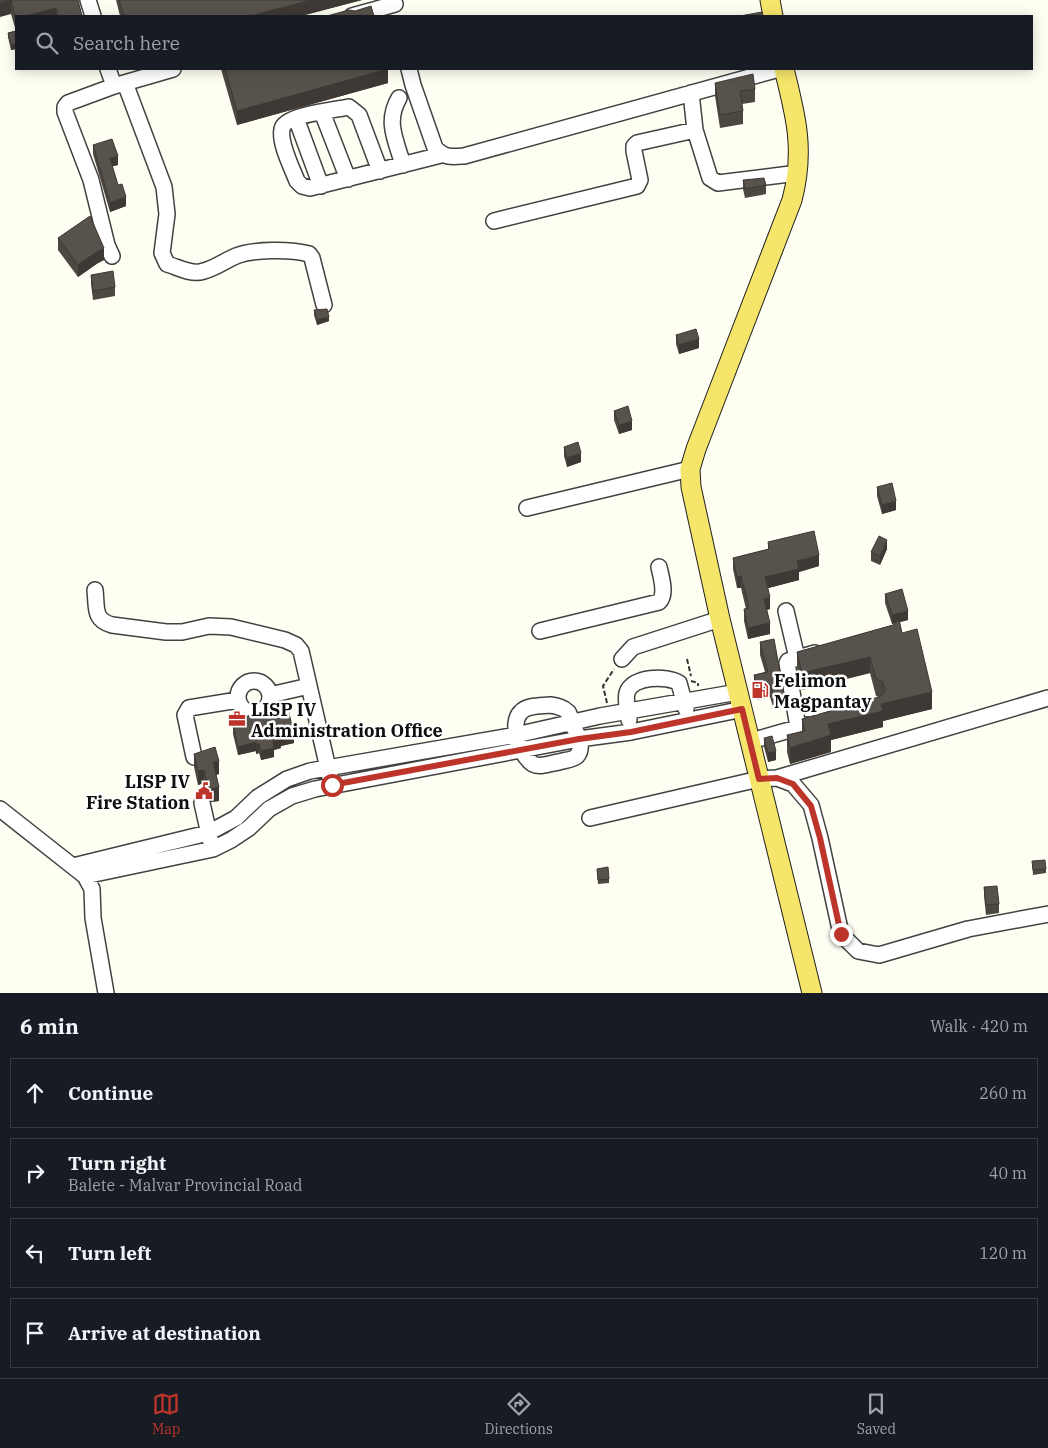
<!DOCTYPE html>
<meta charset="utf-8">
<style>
:root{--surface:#171b24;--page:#20242c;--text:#f1f3f6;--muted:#9ea1a6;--line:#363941;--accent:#bd352a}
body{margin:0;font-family:"IBM Plex Serif",serif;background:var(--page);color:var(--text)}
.stop{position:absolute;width:15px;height:15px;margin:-11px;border:4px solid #bd352a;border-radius:50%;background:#fff}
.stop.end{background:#bd352a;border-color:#fff;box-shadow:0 1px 5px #0008}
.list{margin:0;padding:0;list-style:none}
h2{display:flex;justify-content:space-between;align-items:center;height:65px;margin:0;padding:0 20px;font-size:21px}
h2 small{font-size:16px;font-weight:400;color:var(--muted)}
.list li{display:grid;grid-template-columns:32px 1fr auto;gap:15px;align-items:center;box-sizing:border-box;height:70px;margin:0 10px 10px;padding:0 10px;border:1px solid var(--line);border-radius:0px}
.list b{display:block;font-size:19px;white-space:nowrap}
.list p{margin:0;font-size:16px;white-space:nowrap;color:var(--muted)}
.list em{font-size:16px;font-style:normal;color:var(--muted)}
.icon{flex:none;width:28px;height:28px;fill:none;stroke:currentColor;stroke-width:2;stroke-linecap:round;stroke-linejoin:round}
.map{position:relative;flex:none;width:1048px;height:993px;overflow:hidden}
.search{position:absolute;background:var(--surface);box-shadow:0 2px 12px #0003;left:15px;right:15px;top:15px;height:55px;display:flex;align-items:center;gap:12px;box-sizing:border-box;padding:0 18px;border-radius:0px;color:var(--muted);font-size:19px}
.sheet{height:385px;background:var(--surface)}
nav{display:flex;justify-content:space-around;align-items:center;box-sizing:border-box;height:70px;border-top:1px solid var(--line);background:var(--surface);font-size:14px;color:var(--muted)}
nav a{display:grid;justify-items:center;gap:2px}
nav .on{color:var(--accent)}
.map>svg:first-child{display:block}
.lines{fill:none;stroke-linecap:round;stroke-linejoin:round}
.minor-casing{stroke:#424242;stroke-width:18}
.major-casing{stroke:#202020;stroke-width:21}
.path{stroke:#313131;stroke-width:2;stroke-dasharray:5 2.5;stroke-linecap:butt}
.minor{stroke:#fff;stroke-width:15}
.major{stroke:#f5e56b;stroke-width:19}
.wall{fill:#4c4741}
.shaded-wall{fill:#3e3935}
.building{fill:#58524c;stroke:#3e3935}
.route{stroke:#bd352a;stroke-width:6}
.labels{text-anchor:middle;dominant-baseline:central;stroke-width:5;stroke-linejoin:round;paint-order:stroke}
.poi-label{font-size:18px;font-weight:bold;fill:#0f0f0f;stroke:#fff;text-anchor:start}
</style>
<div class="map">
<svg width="1048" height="993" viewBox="0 0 1048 993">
<rect width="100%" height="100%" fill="#fffef2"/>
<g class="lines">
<g class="minor-casing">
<path id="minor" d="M88,0L93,16
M352,16L395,4
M108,69L114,86L173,69
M409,69L413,85L435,148C445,158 451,157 464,156L779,69
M125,83L164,187L167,214L162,253L167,264C177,267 190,274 200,272C213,270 224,261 236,256C253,249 291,249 309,254L312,258L324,305
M691,93L695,130L710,178L718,183L798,173
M399,98C385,122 396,140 403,165
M322,112L348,179
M296,118L321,186
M380,171L359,115L349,107C335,110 284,115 282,129C279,143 292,168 297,181L302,186L310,188L441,155
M494,221L637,186L640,180L634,151V146L637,143L695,130
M112,256L107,245L91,180L65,112V107L68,103L114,86
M527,508L690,469
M95,590C97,607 93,620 112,625L166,632H182L209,626L231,627L285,640L296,645L301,651L330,777
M786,611L797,658
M540,631L659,602C667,594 661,577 659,567
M622,659L633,647L720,619
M238 697a16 16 0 1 1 32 0a16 16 0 1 1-32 0Z
M270,695L309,686
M550,705C557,706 563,707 568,712C570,715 571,720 572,723C576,733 585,746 577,756C573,760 565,760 559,762C551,763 540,768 533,764C520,756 509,723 521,712C527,705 541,706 550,705Z
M629,720C628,712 625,700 627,693C632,676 667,675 679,683L686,709
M798,727L787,663L788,661L815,653
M751,741L807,725
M194,757L185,715L189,708L238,700
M777,778L1048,698
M202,803L211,843
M0,809L85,876L213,849L231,840L249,828L269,809L292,796L315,789L579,739L631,732L743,709
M590,818L759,779L777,778L793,784L811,805L820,838L841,934L858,951L879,955L968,929L1048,914
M73,866L208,833L236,818L258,797L287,779L310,771L516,735L600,716L738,692
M85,876L92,889L93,918L106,993"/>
</g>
<g class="major-casing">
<path id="major" d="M770,0L773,16
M784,69C796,116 805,151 792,200L696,449L690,469L691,487L720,619L812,993"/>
</g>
<path class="path" d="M687,659L691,676
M691,681L698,683V686
M607,703L603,686L614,669"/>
<use href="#minor" class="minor"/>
<use href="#major" class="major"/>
</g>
<path class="wall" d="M0,0H78L82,16H16V49L11,50L8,37V33L16,31L11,14Z
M116,0H362L301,16H120Z
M221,69H388V83L237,125Z
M715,83L755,89V102L742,104L743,111V124L720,128L715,96Z
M93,145L118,165L112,166L118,185L126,206L110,212L93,154Z
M743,180L766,185V194L745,198L743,189Z
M58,238L104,260L98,263L78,277L58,250Z
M91,275L115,287V296L93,300L91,284Z
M314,310L329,321L317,325L314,315Z
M676,335L699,348L679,354L676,344Z
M614,411L632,430L619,434L614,420Z
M564,447L581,462L567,467L564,456Z
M877,487L896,510L882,514L877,496Z
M768,542L819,566L799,572V580L768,588L770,609L767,610L770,634L748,639L744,621V609H746L741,588H737L733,569V558L768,549Z
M887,549L880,565L871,561V552Z
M885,594L908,620L900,622L902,633L932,709L883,721V727L831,740V752L790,764L787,752V735L802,731V719L879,697L876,696L870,673L802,690L797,668V652L893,625L896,623L892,624L885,603Z
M760,642L784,707L774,710L770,697L757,700L754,688V675L765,672L760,655Z
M237,719L294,743L281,746V748L274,750V757L261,760L259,753L256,754V751L238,755L233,734V725L237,724Z
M764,738L776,760L768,762L764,747Z
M194,754L219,774L216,775L219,801L211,802L207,796L204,783L198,785L194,767Z
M1032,861L1046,869V873L1033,875Z
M597,869L609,879V883L598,884Z
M984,887L999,904V913L986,915L984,896Z"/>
<path class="shaded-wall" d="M11,0V14L0,17V3Z
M311,0H362L301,16H251Z
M56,8V16H26Z
M16,44V49L11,50V45Z
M388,69V83L237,125V111Z
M118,156V165L110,167V158Z
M126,197V206L110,212V203Z
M104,248V260L98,263L78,277V265L98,251Z
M329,317V321L317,325V320Z
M699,339V348L679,354V345Z
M632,421V430L619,434V425Z
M581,453V462L567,467V458Z
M896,501V510L882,514V505Z
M887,540V549L880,565V556Z
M819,555V566L799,572V580L765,589V577L797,561Z
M741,576V588H737V577Z
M770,597V609L764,610V599Z
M908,611V620L892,624V615Z
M770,623V634L748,639V628Z
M870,657V673L802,690V673Z
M770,684V697L757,700V687Z
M932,692V709L883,721V727L831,740V752L790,764V748L828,724L881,704Z
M784,694V707L774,710V697Z
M294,734V743L281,746V748L274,750V757L261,760V751L273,741L280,737Z
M256,742V751L238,755V747Z
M259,744V753L256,754V745Z
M776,751V760L768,762V753Z
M219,761V774L213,776V762Z
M204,770V783L198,785V771Z
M219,787V801L211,802V789Z"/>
<path class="building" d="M0,0H78L82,16H58L56,8L26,16H16V19L11,0L0,3Z
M119,0H311L251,16H124Z
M371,6L374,16H327L349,10L355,11Z
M762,12L763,16H740Z
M16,31V44L11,45L8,33Z
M225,69H388L237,111Z
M753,74L755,89L740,91L743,111L720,115L715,83Z
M112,139L118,156L110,158L118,185L122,184L126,197L110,203L93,145Z
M764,178L766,185L745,189L743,180Z
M90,216L104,248L98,251L78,265L58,238Z
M113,271L115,287L93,291L91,275Z
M327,309L329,317L317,320L314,310Z
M696,329L699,339L679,345L676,335Z
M628,406L632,421L619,425L614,411Z
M578,442L581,453L567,458L564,447Z
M892,483L896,501L882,505L877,487Z
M814,531L819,555L797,561L799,569L765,577L770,597L764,599L770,623L748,628L744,609L749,608L741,576L737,577L733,558L769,549L768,542Z
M879,536L887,540L880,556L871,552Z
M902,589L908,611L892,615L885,594Z
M899,620L902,633L917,629L932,692L881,704L883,711L828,724L831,735L790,748L787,735L805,731L802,719L879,697L883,694L885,690L883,682L876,679L870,657L802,673L797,652L893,625Z
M774,639L784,694L774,697L770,684L757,687L754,675L768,672L760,642Z
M287,705L294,734L280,737L281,739L273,741L274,748L261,751L259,744L256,745V742L238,747L233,725L238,724L237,719Z
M772,736L776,751L768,753L764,738Z
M215,747L219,761L213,762L219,787L211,789L207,782L204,770L198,771L194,754Z
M1045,860L1046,869L1033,870L1032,861Z
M608,867L609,879L598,880L597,869Z
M997,886L999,904L986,905L984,887Z"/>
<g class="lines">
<path class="route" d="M332,785L579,739L631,732L742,709L759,779L777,778L793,784L811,806L820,838L841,934"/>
</g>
<defs>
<g id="fuel-bare" transform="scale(1.35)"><path d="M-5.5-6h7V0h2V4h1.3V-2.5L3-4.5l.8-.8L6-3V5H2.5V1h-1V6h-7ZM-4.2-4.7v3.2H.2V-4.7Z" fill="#bd352a" stroke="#fff" stroke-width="2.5" paint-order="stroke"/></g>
<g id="office-bare" transform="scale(1.35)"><path d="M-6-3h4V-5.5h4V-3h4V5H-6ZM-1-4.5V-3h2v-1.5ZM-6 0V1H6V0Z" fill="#bd352a" stroke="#fff" stroke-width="2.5" paint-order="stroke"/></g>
<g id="civic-bare" transform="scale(1.35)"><path d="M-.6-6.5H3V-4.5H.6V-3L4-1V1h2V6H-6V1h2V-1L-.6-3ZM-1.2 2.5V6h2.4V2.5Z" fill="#bd352a" stroke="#fff" stroke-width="2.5" paint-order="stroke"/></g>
</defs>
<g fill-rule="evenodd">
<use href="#fuel-bare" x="760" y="690"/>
<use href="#office-bare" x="237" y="719"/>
<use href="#civic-bare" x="204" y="791"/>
</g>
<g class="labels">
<g class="poi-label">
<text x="774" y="680">Felimon<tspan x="774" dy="21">Magpantay</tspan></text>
<text x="251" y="709">LISP IV<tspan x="251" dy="21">Administration Office</tspan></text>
<text x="190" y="781" text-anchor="end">LISP IV<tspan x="190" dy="21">Fire Station</tspan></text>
</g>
</g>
</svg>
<div class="stop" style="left:332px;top:785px"></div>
<div class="stop end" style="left:841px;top:934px"></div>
<div class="search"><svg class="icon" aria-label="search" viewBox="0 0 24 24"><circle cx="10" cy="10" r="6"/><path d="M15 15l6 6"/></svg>Search here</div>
</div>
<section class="sheet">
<h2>6 min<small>Walk · 420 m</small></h2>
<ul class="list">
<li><svg class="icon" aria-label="ahead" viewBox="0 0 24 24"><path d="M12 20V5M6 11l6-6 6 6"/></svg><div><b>Continue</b></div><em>260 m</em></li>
<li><svg class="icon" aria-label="right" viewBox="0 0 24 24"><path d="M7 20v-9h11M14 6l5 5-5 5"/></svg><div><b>Turn right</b><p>Balete - Malvar Provincial Road</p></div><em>40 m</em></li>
<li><svg class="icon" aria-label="left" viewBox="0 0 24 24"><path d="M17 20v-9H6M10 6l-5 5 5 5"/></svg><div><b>Turn left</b></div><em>120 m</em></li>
<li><svg class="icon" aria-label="arrive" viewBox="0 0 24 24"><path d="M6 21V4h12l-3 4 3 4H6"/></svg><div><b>Arrive at destination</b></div></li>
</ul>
</section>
<nav>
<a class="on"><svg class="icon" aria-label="map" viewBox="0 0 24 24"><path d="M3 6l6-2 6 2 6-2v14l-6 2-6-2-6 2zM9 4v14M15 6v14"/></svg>Map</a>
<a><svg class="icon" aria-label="directions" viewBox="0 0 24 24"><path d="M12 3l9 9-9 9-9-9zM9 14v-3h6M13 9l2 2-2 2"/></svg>Directions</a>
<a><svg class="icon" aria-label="saved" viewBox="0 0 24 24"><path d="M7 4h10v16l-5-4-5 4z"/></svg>Saved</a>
</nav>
